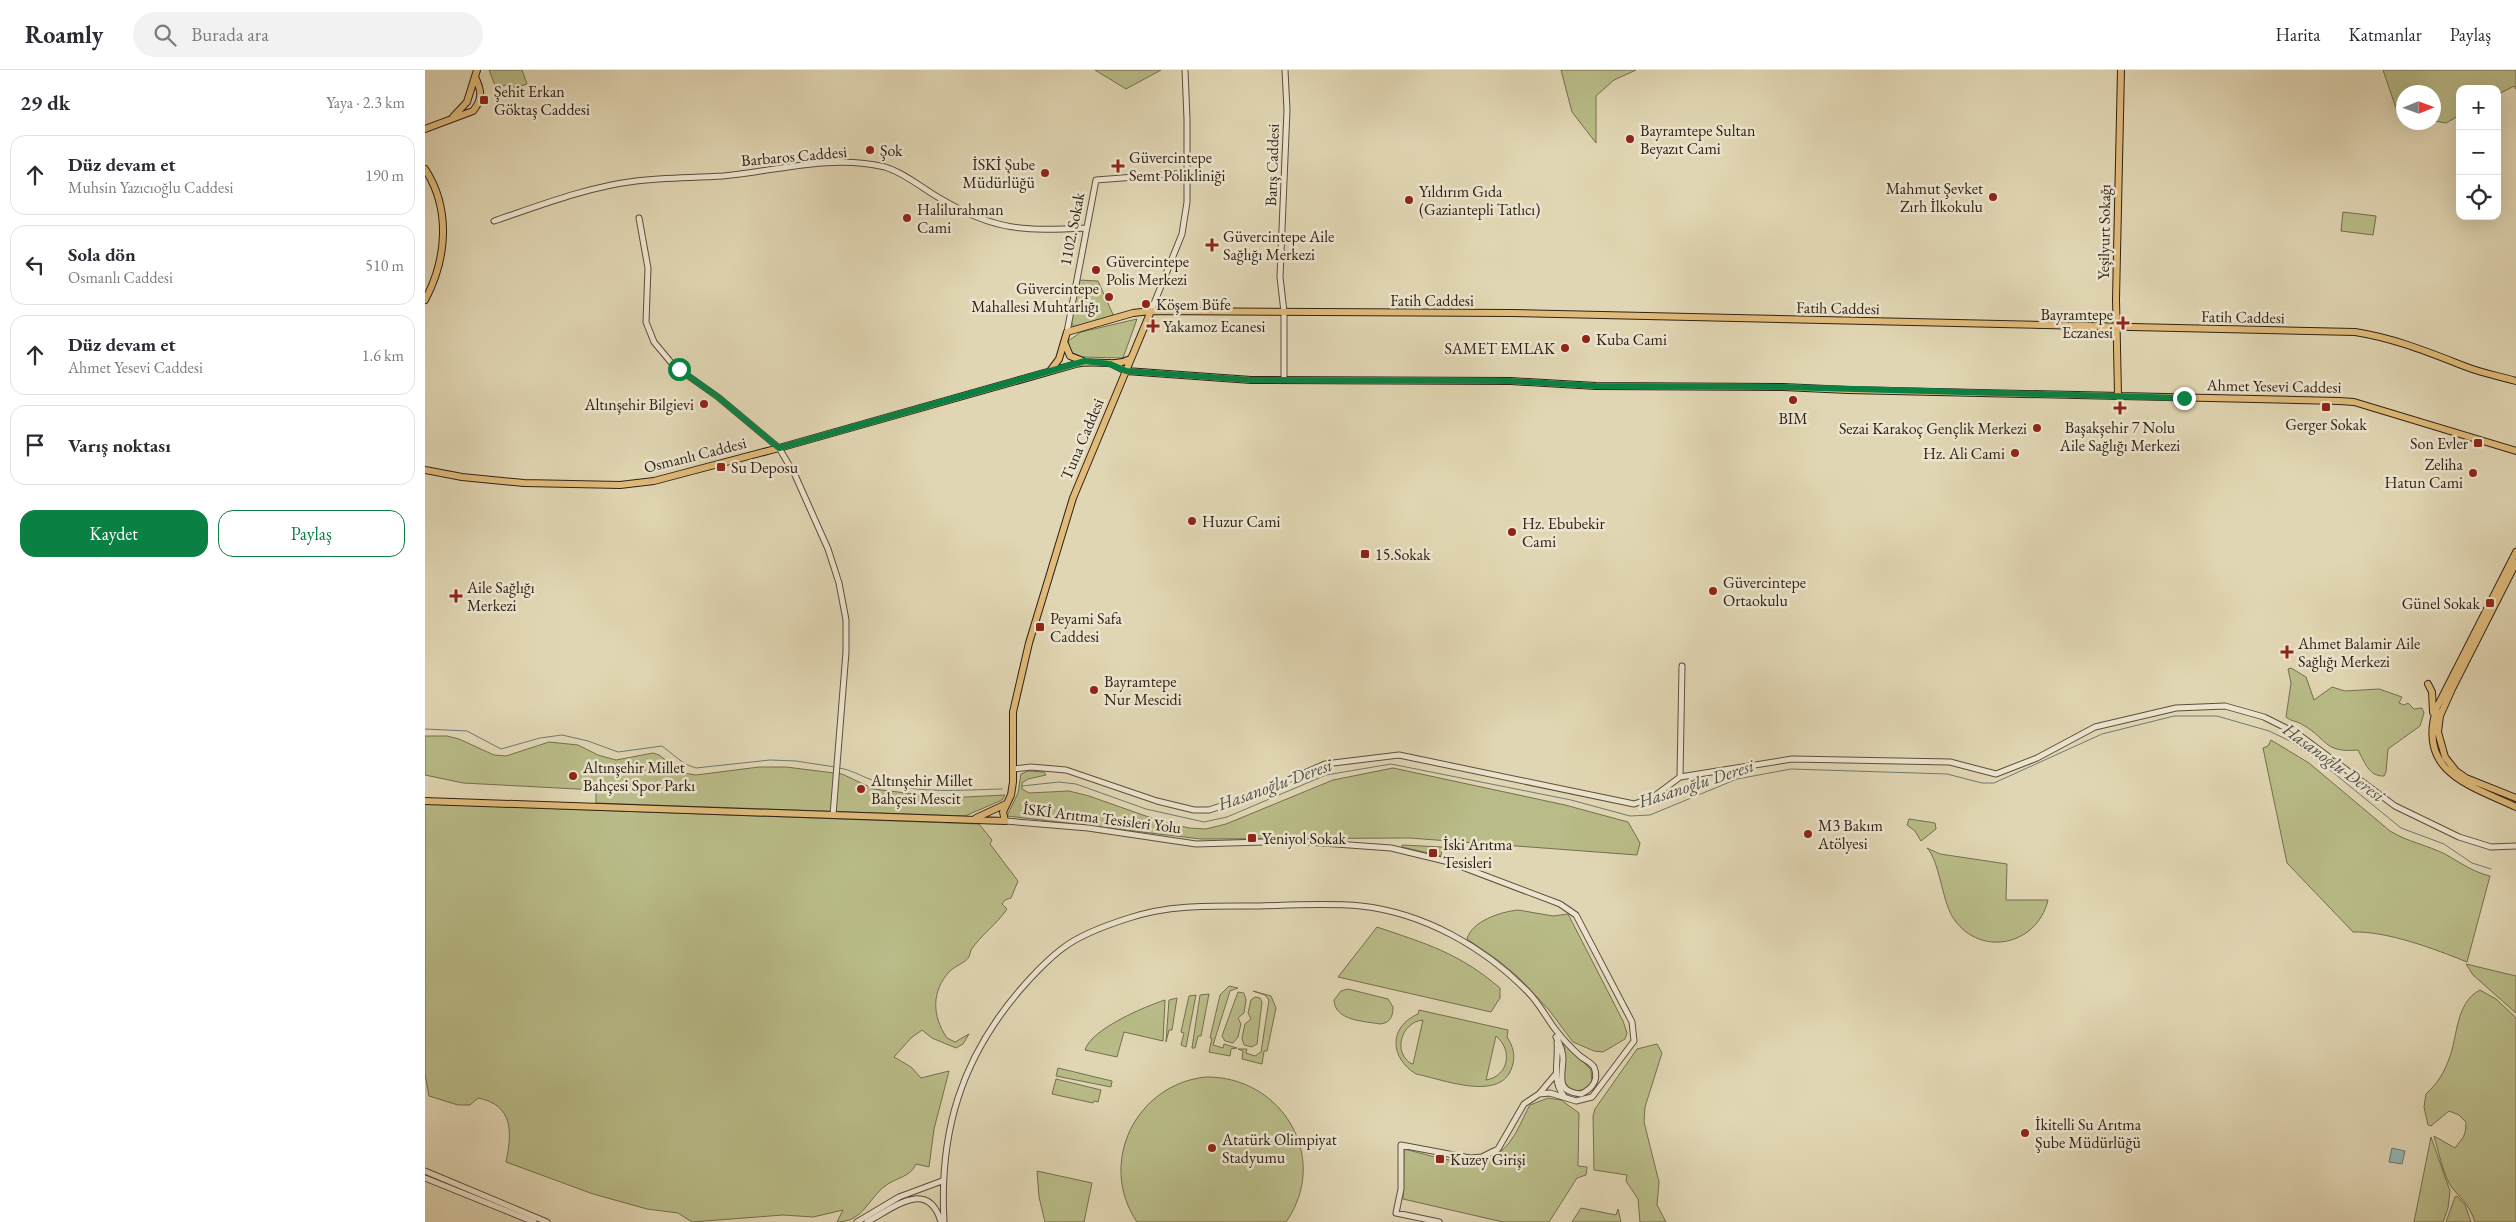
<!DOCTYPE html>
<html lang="tr">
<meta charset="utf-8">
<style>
:root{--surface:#fff;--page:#f2f2f3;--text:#2b2b33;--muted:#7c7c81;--line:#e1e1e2;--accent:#0b8043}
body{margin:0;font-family:"EB Garamond",serif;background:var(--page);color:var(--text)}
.controls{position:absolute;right:15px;top:15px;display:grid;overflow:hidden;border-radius:10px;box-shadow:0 5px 20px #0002}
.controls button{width:45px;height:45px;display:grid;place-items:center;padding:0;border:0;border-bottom:1px solid var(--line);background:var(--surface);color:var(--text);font:25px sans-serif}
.compass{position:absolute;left:1971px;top:15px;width:45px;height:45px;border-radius:50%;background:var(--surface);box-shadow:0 5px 20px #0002;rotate:89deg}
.stop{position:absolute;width:15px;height:15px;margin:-11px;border:4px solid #0b8043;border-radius:50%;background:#fff}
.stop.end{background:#0b8043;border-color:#fff;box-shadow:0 1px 5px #0008}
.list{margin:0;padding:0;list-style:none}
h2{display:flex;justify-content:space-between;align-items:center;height:65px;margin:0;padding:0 20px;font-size:21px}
h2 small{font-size:16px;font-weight:400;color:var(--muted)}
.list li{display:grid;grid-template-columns:32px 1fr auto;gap:15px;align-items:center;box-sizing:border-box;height:80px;margin:0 10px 10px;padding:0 10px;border:1px solid var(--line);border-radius:15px}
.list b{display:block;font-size:19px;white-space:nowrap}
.list p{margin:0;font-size:16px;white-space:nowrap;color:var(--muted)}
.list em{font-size:16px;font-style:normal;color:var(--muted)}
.actions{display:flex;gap:10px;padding:15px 20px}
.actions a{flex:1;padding:11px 0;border:1px solid var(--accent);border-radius:15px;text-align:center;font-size:18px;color:var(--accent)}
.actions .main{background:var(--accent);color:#fff}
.icon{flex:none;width:28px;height:28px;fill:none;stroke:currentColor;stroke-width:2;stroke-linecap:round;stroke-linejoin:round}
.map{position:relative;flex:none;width:2091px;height:1152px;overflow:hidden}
header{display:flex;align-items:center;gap:30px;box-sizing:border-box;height:70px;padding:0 25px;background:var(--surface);border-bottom:1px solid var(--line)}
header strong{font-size:24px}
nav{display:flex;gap:28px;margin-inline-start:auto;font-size:18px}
.search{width:350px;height:45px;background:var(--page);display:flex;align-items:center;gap:12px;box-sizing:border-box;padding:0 18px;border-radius:28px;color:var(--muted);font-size:19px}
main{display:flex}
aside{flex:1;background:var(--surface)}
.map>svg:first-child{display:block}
.green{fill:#b9bc88;stroke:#746f4f;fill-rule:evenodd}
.water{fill:#96b7b5;stroke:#6d7b75}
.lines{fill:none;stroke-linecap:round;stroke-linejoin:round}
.stream{stroke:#6d7b75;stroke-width:1}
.minor-casing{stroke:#5c4f3d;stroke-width:7}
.major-casing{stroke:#2f2216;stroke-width:8}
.minor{stroke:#ece4ce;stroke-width:5}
.major{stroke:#e0bb7a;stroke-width:6}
.route{stroke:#0b8043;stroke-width:6}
.poi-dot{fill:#8f2418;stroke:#ece4ce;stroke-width:2}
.labels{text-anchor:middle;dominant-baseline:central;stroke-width:5;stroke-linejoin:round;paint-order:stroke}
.poi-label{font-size:16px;fill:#2f2216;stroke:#ece4ce;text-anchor:start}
.street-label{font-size:16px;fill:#2f2216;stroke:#ece4ce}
.water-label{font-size:18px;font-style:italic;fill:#4e4f46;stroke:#ece4ce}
</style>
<header>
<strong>Roamly</strong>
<div class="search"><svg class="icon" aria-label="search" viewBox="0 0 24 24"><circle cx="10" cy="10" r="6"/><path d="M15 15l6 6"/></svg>Burada ara</div>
<nav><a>Harita</a><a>Katmanlar</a><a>Paylaş</a></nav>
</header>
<main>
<aside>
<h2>29 dk<small>Yaya · 2.3 km</small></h2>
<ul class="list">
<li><svg class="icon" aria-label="ahead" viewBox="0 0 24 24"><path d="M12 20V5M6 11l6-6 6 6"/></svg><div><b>Düz devam et</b><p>Muhsin Yazıcıoğlu Caddesi</p></div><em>190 m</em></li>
<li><svg class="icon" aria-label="left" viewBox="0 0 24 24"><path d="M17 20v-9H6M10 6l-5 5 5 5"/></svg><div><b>Sola dön</b><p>Osmanlı Caddesi</p></div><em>510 m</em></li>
<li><svg class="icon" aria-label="ahead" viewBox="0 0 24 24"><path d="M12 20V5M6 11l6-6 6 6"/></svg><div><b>Düz devam et</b><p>Ahmet Yesevi Caddesi</p></div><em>1.6 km</em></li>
<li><svg class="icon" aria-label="arrive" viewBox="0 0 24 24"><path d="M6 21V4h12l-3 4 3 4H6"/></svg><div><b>Varış noktası</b></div></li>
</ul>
<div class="actions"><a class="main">Kaydet</a><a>Paylaş</a></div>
</aside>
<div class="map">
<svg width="2091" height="1152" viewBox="0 0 2091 1152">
<rect width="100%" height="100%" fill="#e1d6b3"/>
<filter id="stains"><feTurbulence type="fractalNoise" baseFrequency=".004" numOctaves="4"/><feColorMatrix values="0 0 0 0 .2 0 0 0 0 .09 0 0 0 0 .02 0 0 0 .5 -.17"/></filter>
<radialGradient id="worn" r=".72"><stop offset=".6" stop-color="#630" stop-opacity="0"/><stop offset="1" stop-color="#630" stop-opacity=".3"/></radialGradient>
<path class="green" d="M64,0H97L102,14L86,19L84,14L71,18Z
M670,0H736L701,19Z
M1136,0H1211L1189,10L1171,26V73L1147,42Z
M1958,0H2091V19L2089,16L2072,25V19H2035V45L2021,53L2009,51L2008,22H1978V47H1974Z
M1918,142L1951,146L1948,165L1916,161Z
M653,210L673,211L690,249L649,257L645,250Z
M712,249L698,288L657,287L646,282L643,271L656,262Z
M1866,598L1881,607L1889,630L1907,617L1920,621L1954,619L1977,627L1974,633L1979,635L1983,633L1989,639L1997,638L1999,643L1995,656L1963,679L1961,702L1959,706C1944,707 1939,691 1933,680C1898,683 1903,669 1878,655C1873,651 1867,652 1861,647L1866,613L1863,599Z
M0,666H22L34,669L69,685L81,686L124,672L153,675L173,685L191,690L228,683L234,685L258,703L271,705L334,697H361L417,704L449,719L521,728L580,725L577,730L540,746L171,733V720L38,713L0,705Z
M1846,670L1884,693L1965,761C1983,772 2002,775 2020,784C2036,793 2048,802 2065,806L2042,892C2010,879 1962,861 1928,862L1862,793L1838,678L1843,676Z
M968,698L1140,735L1203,752L1215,773L1212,785L984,768L776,769L582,746L593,723L596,704L603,701L619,702L621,705L603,709L597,713V719L604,723L644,721L664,726L732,750L764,758L781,759L801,754L908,710Z
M0,734L554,754L567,770L565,774L593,811L586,828L580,830L577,834L582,839C572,854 555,866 546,880C545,882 545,885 544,887C540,893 530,896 525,901C506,921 507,946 522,968L530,972L544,964L538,974L531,978L507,968L497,960L486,968L469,987L486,997L496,1008L524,1001L509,1059L504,1097L491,1094C486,1107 470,1108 460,1116C443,1129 438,1152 412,1152L418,1140L388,1147L358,1145L267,1152L253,1143L222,1139L168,1124L81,1092C87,1063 89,1035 53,1028L45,1035H33L4,1026L0,1004Z
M1484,749L1510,753L1511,759L1496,771L1490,761L1482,755Z
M977,775L1017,777L1016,786L977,777Z
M1502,778L1515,784L1582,794L1581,830H1623C1612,877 1552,888 1527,846C1517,829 1514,790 1502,778Z
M1093,840L1128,846L1143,844L1198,951L1202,963L1200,969L1178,982L1169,981L1148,972L1124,940L1093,907L1074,891L1042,869C1047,851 1075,842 1093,840Z
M952,857C1002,874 1034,883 1075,918V928L1066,942L913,907Z
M2041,894L2091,906V943L2048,905Z
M804,916L813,918L805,921L788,975L798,978L799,974L812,978L806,979L805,986L784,982L787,968H785L795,925Z
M923,919L963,929L968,937C968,947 965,953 955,954C939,951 910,951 909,930L916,921Z
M2055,920L2071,929L2091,948V1152H2050C2045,1137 2038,1130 2028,1119C2019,1109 2013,1079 2009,1066L2030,1078C2038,1067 2041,1067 2041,1052L2034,1045L2024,1041L2006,1056L2003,1055L1999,1037L2001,1024C2012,1014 2019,1003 2024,989C2033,967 2030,933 2055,920Z
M828,921L846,926L851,938L842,981H839L837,994L817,989L818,981L813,979H822L821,983L830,986L836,982L844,930L840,925Z
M813,922L819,923L821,930L819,943L813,948L816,954L813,967L808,973L800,971L797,966Z
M784,924L776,966H773L770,978H767L775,925Z
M771,925L761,977L756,975L759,963L756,962L764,926Z
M830,927L835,928L837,932L832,974L827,977L819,975L817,968L820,954L826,949L823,943L826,930Z
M752,928L747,960H744L741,972L744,930Z
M740,930L738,971L699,962L692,987L660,980C666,959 721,936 740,930Z
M994,940L1083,960L1082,967C1088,976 1091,986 1087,997C1076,1033 1017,1009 991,1004C965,988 963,957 993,944ZM998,950L988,994H987C967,983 976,952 998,950ZM1071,966C1088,980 1084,1006 1061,1010Z
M1135,966L1166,1000L1167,1013L1158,1020L1147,1021L1139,1012V981Z
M1232,974L1237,983L1220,1037L1219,1052L1234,1112L1232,1135L1241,1152H1215L1213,1129L1201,1111L1202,1105L1169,1100L1168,1046L1170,1039L1212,979Z
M633,998L687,1011L686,1017L631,1006Z
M781,1007C857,1006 906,1088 861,1152H712C672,1093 711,1014 781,1007Z
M631,1009L676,1020L673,1032L669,1031L668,1033L627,1024Z
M1123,1028L1136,1030L1154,1043L1153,1096L1162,1097L1161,1105L1152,1108L1124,1152H1078L978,1129L979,1079C1013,1087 1059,1106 1084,1073C1093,1062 1098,1047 1105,1035Z
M2006,1067L2025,1121L2023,1138L2018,1152H1989Z
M612,1101L667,1113L659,1152H620L614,1127Z
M2032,1126L2040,1135L2046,1152H2021L2030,1127Z
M1156,1138L1191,1145L1193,1139L1196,1152H1147Z"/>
<path class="water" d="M1967,1078L1980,1081L1977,1094L1964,1092Z"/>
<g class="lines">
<path class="stream" d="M0,659L42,661L76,679L115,668L137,665L163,671L193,682L237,676L260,694L271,698L345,690L371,691L410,697
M414,698C429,700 440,709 454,712C497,724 534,720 577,719
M597,716L634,712L651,714L721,739L779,752L802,747L901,705L966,694L1146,730L1205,746L1225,745L1312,709L1366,699L1522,704L1557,713H1569L1677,664L1749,646H1792L1844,661L1865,671L1894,691L1976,758L2019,774L2047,793L2066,799"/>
<g class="minor-casing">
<path id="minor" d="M214,148L223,198L221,252L229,272L249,296L293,327L354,378L370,405L403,479L414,513L421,550V582L408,745
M69,151C116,135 162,117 211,111C240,107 269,108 298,106C351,101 407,84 460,97C480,103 498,119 516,129C570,161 599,161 661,158
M726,241L757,164L762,132V49L760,0
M642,262L671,110L762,103
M859,310V242L855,207L862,40L860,0
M588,699L606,697L641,700L732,731L769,740H784L827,726L900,694L974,685L1209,734L1227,728L1255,707L1257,596
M1255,707L1367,689L1525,692L1571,704L1612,688L1670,657L1751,638L1800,636L1839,647L1873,664L1970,736L2034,767L2066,777L2091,776
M580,751L663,758L771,774L869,771L966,778L1024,792L1135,834L1151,845L1207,952L1209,971L1167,1027L1151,1031L1125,1023L1114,1024L1099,1034L1073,1079L1057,1087L1045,1088L976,1075V1119L971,1143L1014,1152
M1132,972C1134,991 1126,1010 1139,1026
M1114,1024L1130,1005
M0,1101L122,1152
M0,1108L109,1152
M432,1152L474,1127L517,1111
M442,1152C467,1139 503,1107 516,1152
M519,1152C514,1062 536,989 595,920C608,905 622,890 638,878C656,864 682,855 704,848C746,834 791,836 835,836C868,835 903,833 936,836C999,843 1059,877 1103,922C1114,933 1121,947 1130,959C1137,968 1146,978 1155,986C1160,990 1165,992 1169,997C1174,1010 1168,1018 1156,1024C1131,1022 1137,1008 1138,989C1138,981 1135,974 1131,967"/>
</g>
<g class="major-casing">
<path id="major" d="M28,47L42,32L52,0
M0,59L48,41C57,30 57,22 51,9
M0,99C26,139 22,189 0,230
M640,274L645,286L658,291
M685,293L701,301L826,310L1086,311L1171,316L1358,317L1423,320L1914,331L1929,332L2091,381
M625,301L634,289L642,262L708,243L726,241L1086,243L1930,262C1969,268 2003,282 2039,296C2056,303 2074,306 2091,311
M1693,325L1691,229L1696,0
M0,400L37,407L99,413L195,415L229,411L354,378L651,294C669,289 689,298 705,289
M2091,482L2012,637C1991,702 2044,715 2091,737
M2091,493L2027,619L2015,646L2013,662L2020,687L2031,701L2041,708L2091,728
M2003,614L2007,622L2008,642
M0,731L580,751L578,742L586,725L588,712V642L604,573L648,428L726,241
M551,748L581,734"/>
</g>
<use href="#minor" class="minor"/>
<use href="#major" class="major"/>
</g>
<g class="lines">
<path class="route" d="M254,299L293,327L354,378L660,291L685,294L701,301L826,310L1086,311L1171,316L1358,317L1759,328"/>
</g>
<g class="poi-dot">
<rect x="54" y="25" width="10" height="10" rx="2.5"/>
<circle cx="1205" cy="69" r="5"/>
<circle cx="445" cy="80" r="5"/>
<path d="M690.5 88.5h5v5h5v5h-5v5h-5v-5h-5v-5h5z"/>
<circle cx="620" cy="103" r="5"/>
<circle cx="1568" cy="127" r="5"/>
<circle cx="984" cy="130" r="5"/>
<circle cx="482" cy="148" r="5"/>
<path d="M784.5 167.5h5v5h5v5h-5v5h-5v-5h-5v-5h5z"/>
<circle cx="671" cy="200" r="5"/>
<circle cx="684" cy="227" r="5"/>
<circle cx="721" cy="234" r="5"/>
<path d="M1695.5 245.5h5v5h5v5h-5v5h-5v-5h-5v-5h5z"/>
<path d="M725.5 248.5h5v5h5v5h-5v5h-5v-5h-5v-5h5z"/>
<circle cx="1161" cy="269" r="5"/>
<circle cx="1140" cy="278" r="5"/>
<circle cx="1368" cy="330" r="5"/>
<circle cx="279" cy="334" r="5"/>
<rect x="1896" y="332" width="10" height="10" rx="2.5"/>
<path d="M1692.5 330.5h5v5h5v5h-5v5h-5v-5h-5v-5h5z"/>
<circle cx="1612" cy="358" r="5"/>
<rect x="2048" y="368" width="10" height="10" rx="2.5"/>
<circle cx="1590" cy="383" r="5"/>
<rect x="291" y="392" width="10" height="10" rx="2.5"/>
<circle cx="2048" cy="403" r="5"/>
<circle cx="767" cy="451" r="5"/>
<circle cx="1087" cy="462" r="5"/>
<rect x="935" y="479" width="10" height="10" rx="2.5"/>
<circle cx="1288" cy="521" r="5"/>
<path d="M28.5 518.5h5v5h5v5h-5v5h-5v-5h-5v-5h5z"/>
<rect x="2060" y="528" width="10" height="10" rx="2.5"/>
<rect x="610" y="552" width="10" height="10" rx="2.5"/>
<path d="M1859.5 574.5h5v5h5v5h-5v5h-5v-5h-5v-5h5z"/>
<circle cx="669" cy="620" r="5"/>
<circle cx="148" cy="706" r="5"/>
<circle cx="436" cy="719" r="5"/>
<circle cx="1383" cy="764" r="5"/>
<rect x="822" y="763" width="10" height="10" rx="2.5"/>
<rect x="1003" y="778" width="10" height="10" rx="2.5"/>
<circle cx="1600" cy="1063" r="5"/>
<circle cx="787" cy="1078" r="5"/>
<rect x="1010" y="1084" width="10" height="10" rx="2.5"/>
</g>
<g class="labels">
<g class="poi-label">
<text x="69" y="21">Şehit Erkan<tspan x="69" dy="18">Göktaş Caddesi</tspan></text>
<text x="1215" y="60">Bayramtepe Sultan<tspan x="1215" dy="18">Beyazıt Cami</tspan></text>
<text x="455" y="80">Şok</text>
<text x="704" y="87">Güvercintepe<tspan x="704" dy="18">Semt Polikliniği</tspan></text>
<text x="610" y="94" text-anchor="end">İSKİ Şube<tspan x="610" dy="18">Müdürlüğü</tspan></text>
<text x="1558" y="118" text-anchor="end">Mahmut Şevket<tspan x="1558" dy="18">Zırh İlkokulu</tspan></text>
<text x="994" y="121">Yıldırım Gıda<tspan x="994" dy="18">(Gaziantepli Tatlıcı)</tspan></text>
<text x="492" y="139">Halilurahman<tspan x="492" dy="18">Cami</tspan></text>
<text x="798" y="166">Güvercintepe Aile<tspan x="798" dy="18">Sağlığı Merkezi</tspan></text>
<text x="681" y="191">Güvercintepe<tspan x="681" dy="18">Polis Merkezi</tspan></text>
<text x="674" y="218" text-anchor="end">Güvercintepe<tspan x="674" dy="18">Mahallesi Muhtarlığı</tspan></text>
<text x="731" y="234">Köşem Büfe</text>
<text x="1688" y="244" text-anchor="end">Bayramtepe<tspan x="1688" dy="18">Eczanesi</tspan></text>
<text x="738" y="256">Yakamoz Ecanesi</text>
<text x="1171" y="269">Kuba Cami</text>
<text x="1130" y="278" text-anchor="end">SAMET EMLAK</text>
<text x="269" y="334" text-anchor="end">Altınşehir Bilgievi</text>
<text x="1368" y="348" text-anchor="middle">BIM</text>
<text x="1901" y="354" text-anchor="middle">Gerger Sokak</text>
<text x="1695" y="357" text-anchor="middle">Başakşehir 7 Nolu<tspan x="1695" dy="18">Aile Sağlığı Merkezi</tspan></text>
<text x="1602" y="358" text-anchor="end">Sezai Karakoç Gençlik Merkezi</text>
<text x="2043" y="373" text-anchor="end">Son Evler</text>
<text x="1580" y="383" text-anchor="end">Hz. Ali Cami</text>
<text x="2038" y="394" text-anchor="end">Zeliha<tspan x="2038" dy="18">Hatun Cami</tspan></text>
<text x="306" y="397">Su Deposu</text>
<text x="777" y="451">Huzur Cami</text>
<text x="1097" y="453">Hz. Ebubekir<tspan x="1097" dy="18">Cami</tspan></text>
<text x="950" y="484">15.Sokak</text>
<text x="1298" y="512">Güvercintepe<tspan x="1298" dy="18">Ortaokulu</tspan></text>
<text x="42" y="517">Aile Sağlığı<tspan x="42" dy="18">Merkezi</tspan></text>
<text x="2055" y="533" text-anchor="end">Günel Sokak</text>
<text x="625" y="548">Peyami Safa<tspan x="625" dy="18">Caddesi</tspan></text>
<text x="1873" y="573">Ahmet Balamir Aile<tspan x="1873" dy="18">Sağlığı Merkezi</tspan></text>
<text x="679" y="611">Bayramtepe<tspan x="679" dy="18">Nur Mescidi</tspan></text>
<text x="158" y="697">Altınşehir Millet<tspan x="158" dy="18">Bahçesi Spor Parkı</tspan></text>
<text x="446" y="710">Altınşehir Millet<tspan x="446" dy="18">Bahçesi Mescit</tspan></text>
<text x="1393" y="755">M3 Bakım<tspan x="1393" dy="18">Atölyesi</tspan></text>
<text x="837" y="768">Yeniyol Sokak</text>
<text x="1018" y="774">İski Arıtma<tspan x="1018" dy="18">Tesisleri</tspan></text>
<text x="1610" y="1054">İkitelli Su Arıtma<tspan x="1610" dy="18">Şube Müdürlüğü</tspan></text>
<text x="797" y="1069">Atatürk Olimpiyat<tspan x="797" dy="18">Stadyumu</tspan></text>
<text x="1025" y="1089">Kuzey Girişi</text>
</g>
<g class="street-label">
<text transform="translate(369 86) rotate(-5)">Barbaros Caddesi</text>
<text transform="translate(847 95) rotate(-88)">Barış Caddesi</text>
<text transform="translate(647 159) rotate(-79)">1102. Sokak</text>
<text transform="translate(1679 162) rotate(-89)">Yeşilyurt Sokağı</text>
<text x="1007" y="230">Fatih Caddesi</text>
<text transform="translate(1413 238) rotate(1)">Fatih Caddesi</text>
<text transform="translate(1818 247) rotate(1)">Fatih Caddesi</text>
<text transform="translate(1849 316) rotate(1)">Ahmet Yesevi Caddesi</text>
<text transform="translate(657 369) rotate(-67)">Tuna Caddesi</text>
<text transform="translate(270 385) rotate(-14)">Osmanlı Caddesi</text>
<text transform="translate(677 748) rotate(7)">İSKİ Arıtma Tesisleri Yolu</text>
</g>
<g class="water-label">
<text transform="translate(1909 692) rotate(36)">Hasanoğlu Deresi</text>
<text transform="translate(1271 713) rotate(-18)">Hasanoğlu Deresi</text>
<text transform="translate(850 714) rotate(-20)">Hasanoğlu Deresi</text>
</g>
</g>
<rect width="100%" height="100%" filter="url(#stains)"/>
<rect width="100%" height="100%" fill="url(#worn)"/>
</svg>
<div class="controls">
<button>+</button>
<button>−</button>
<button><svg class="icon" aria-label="locate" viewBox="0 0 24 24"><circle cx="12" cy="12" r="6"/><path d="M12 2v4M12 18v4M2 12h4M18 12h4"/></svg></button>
</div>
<svg class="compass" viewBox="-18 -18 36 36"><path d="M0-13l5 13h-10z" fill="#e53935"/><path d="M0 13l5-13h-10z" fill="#7c7c81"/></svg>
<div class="stop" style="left:254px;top:299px"></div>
<div class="stop end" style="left:1759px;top:328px"></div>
</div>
</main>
